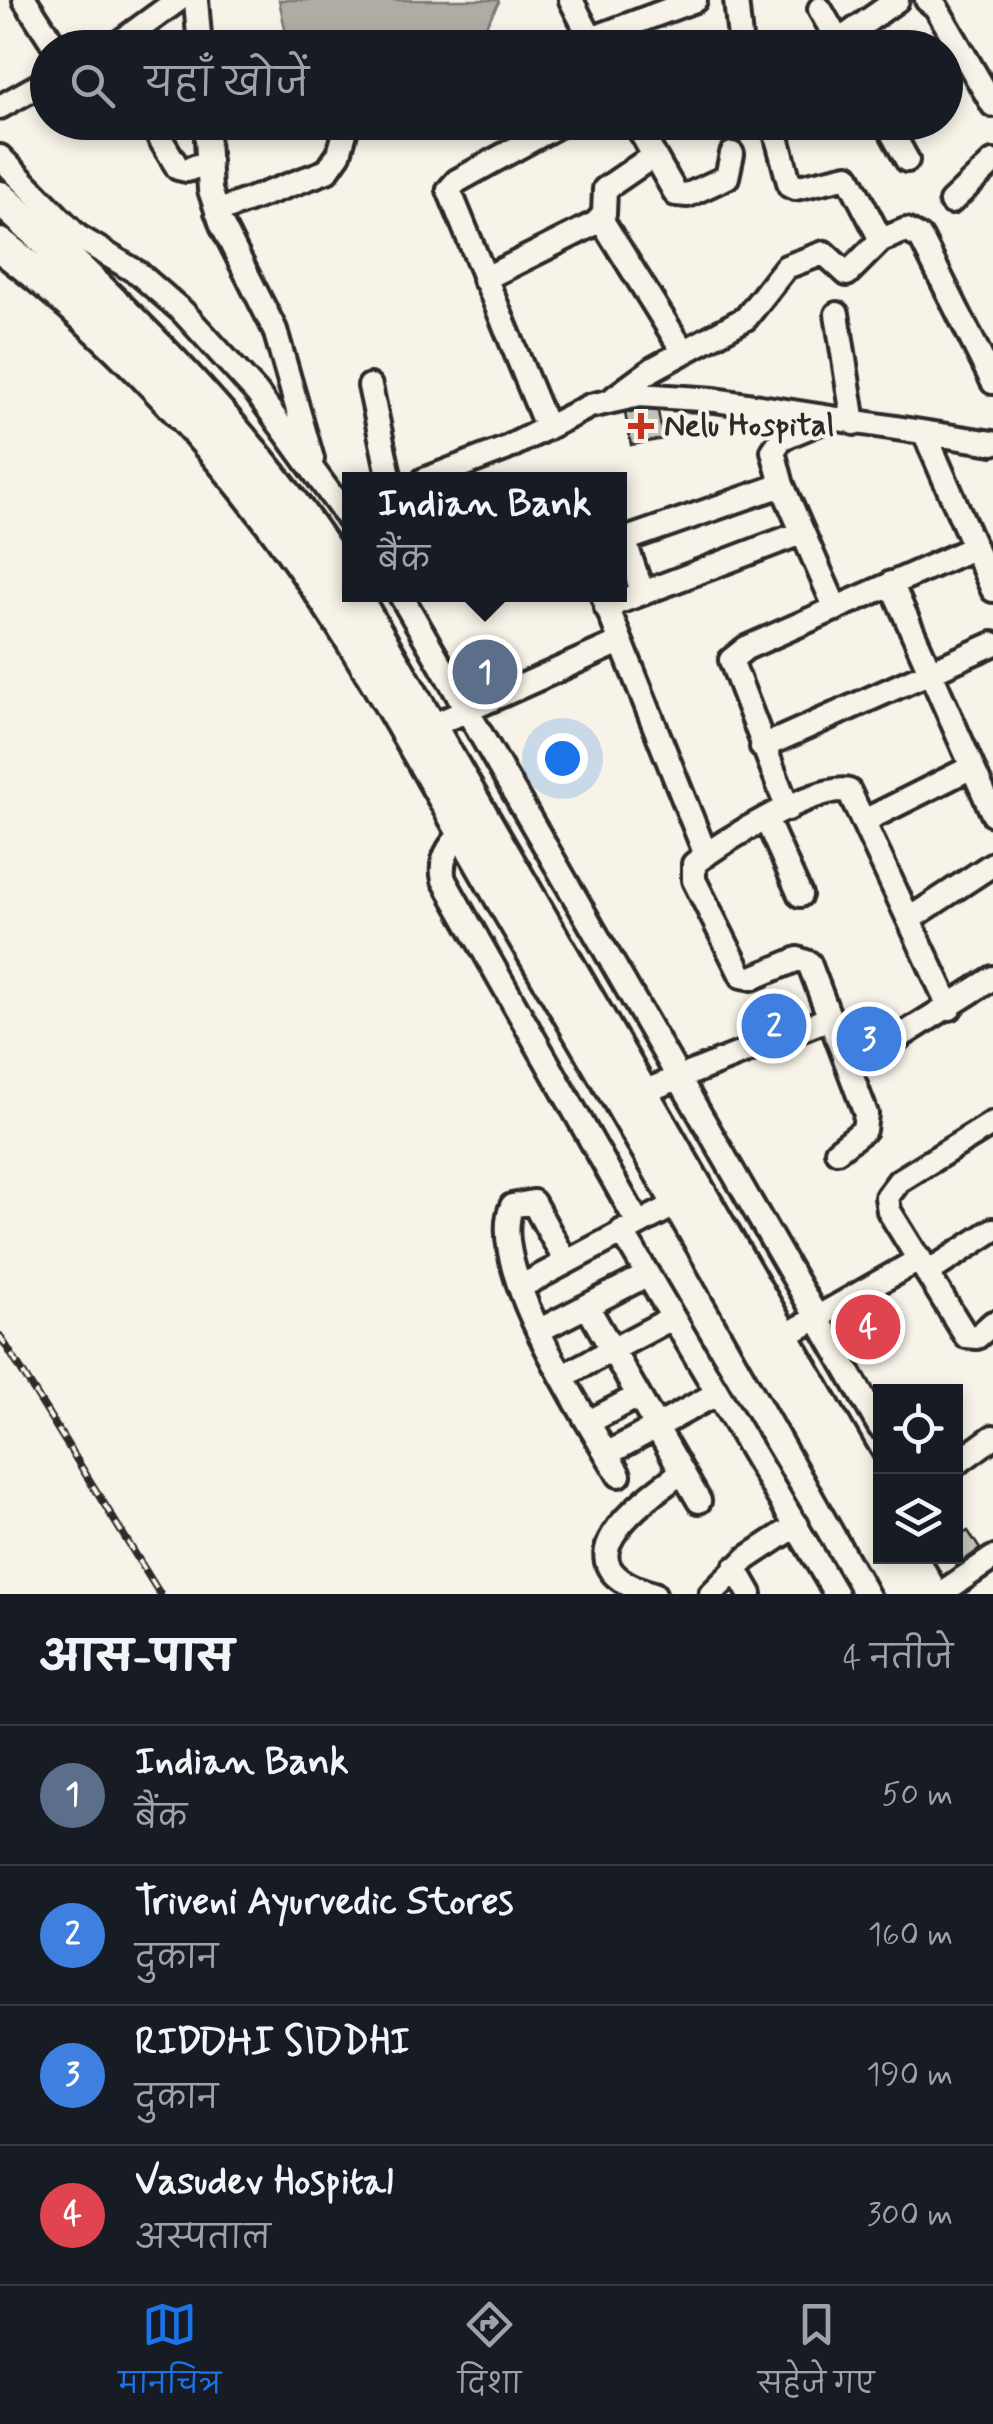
<!DOCTYPE html>
<html lang="hi">
<meta charset="utf-8">
<style>
:root{--surface:#171b24;--page:#242831;--text:#f1f3f6;--muted:#9ea1a6;--line:#363941;--accent:#1a73e8}
body{margin:0;font-family:Mynerve,"Playpen Sans Deva",sans-serif;background:var(--page);color:var(--text)}
.controls{position:absolute;right:30px;bottom:30px;display:grid;overflow:hidden;border-radius:0px;box-shadow:0 5px 15px #0003}
.controls button{width:90px;height:90px;display:grid;place-items:center;padding:0;border:0;border-bottom:2px solid var(--line);background:var(--surface);color:var(--text);font:50px sans-serif}
.you{position:absolute;left:562px;top:758px;width:35px;height:35px;margin:-25px;border:8px solid #fff;border-radius:50%;background:#1a73e8;box-shadow:0 0 0 15px #1a73e833}
.badge{display:grid;place-items:center;width:65px;height:65px;border-radius:50%;background:var(--accent);color:#fff;font-size:32px;font-weight:700}
.pin{position:absolute;translate:-50% -50%;border:5px solid #fff;box-shadow:0 2px 10px #0006}
.popup{position:absolute;left:342px;top:472px;width:285px;height:130px;box-sizing:border-box;display:grid;place-content:center;border-radius:0px;background:var(--surface);filter:drop-shadow(0 2px 8px #0005);font-size:32px;white-space:nowrap;color:var(--muted)}
.popup b{font-size:38px;color:var(--text)}
.popup::after{content:'';position:absolute;left:50%;top:100%;margin-left:-20px;border:20px solid transparent;border-top-color:var(--surface)}
.list{margin:0;padding:0;list-style:none}
h2{display:flex;justify-content:space-between;align-items:center;height:130px;margin:0;padding:0 40px;font-size:42px}
h2 small{font-size:32px;font-weight:400;color:var(--muted)}
.list li{display:grid;grid-template-columns:65px 1fr auto;gap:30px;align-items:center;box-sizing:border-box;height:140px;padding:0 40px;border-top:2px solid var(--line)}
.list b{display:block;font-size:38px;white-space:nowrap}
.list p{margin:0;font-size:32px;white-space:nowrap;color:var(--muted)}
.list em{font-size:32px;font-style:normal;color:var(--muted)}
.icon{flex:none;width:55px;height:55px;fill:none;stroke:currentColor;stroke-width:2;stroke-linecap:round;stroke-linejoin:round}
.map{position:relative;flex:none;width:993px;height:1594px;overflow:hidden}
.search{position:absolute;background:var(--surface);box-shadow:0 5px 15px #0003;left:30px;right:30px;top:30px;height:110px;display:flex;align-items:center;gap:25px;box-sizing:border-box;padding:0 35px;border-radius:55px;color:var(--muted);font-size:38px}
.sheet{height:690px;background:var(--surface)}
nav{display:flex;justify-content:space-around;align-items:center;box-sizing:border-box;height:140px;border-top:2px solid var(--line);background:var(--surface);font-size:28px;color:var(--muted)}
nav a{display:grid;justify-items:center;gap:5px}
nav .on{color:var(--accent)}
.map>svg:first-child{display:block}
.water{fill:#afaca4;stroke:#7a7874;stroke-width:2.5}
.building{fill:#c4c1b9;stroke:#2b2b2b;stroke-width:2.5}
.lines{fill:none;stroke-linecap:round;stroke-linejoin:round}
.minor-casing{stroke:#2b2b2b;stroke-width:30}
.highway-casing{stroke:#2b2b2b;stroke-width:40}
.minor{stroke:#f7f3e8;stroke-width:22}
.highway{stroke:#f7f3e8;stroke-width:32}
.rail-casing{stroke:#2b2b2b;stroke-width:8}
.rail{stroke:#f7f3e8;stroke-width:4;stroke-dasharray:11;stroke-linecap:butt}
.poi-dot{fill:#c8321e;stroke:#f7f3e8;stroke-width:4}
.labels{text-anchor:middle;dominant-baseline:central;stroke-width:8;stroke-linejoin:round;paint-order:stroke}
.poi-label{font-size:32px;font-weight:bold;fill:#2b2b2b;stroke:#f7f3e8;text-anchor:start}
</style>
<div class="map">
<svg width="993" height="1594" viewBox="0 0 993 1594">
<rect width="100%" height="100%" fill="#f7f3e8"/>
<filter id="ink" filterUnits="userSpaceOnUse"><feTurbulence type="fractalNoise" baseFrequency=".01" numOctaves="2"/><feDisplacementMap in="SourceGraphic" scale="20" xChannelSelector="R" yChannelSelector="G"/><feConvolveMatrix kernelMatrix="1 2 1 2 8 2 1 2 1" color-interpolation-filters="sRGB"/></filter>
<g filter="url(#ink)">
<path class="water" d="M279,0H498L499,2L474,47L289,48Z"/>
<path class="building" d="M640,410L658,411L663,439L631,445L625,413Z
M508,652L516,670L472,688L462,671Z
M883,1310L890,1328L856,1341L849,1323Z
M968,1531L980,1549L963,1561L956,1538Z"/>
<g class="lines">
<g class="minor-casing">
<path id="minor" d="M25,0L56,48
M196,0L200,48
M571,0L591,39L695,0
M736,0L741,48
M927,0L936,7L993,105
M820,9L842,48
M839,41L897,0
M112,48L178,0
M0,107L48,80
M150,122L178,168L187,170L209,161
M206,122L210,190L222,225L275,330L312,459
M635,122L676,194L688,195L727,177L732,154
M773,122L790,186L795,188L848,176L881,240
M886,122L907,160
M0,157L77,236L138,273L183,312L257,393L350,521
M951,202L993,162
M217,212L327,171L339,154L348,122
M601,219L683,351
M484,279L596,223L604,214L605,189L653,156
M837,314L854,423
M370,386L390,480
M615,397L653,369L746,318L786,267L824,253L847,274L881,240L906,230L921,238L993,382
M828,419L782,438L773,451L782,485L836,609
M547,428L449,190L457,181L564,122
M925,434L993,590
M424,480L505,449L590,406L639,395L715,400L993,443
M891,583L993,814
M642,591L624,540L782,485
M400,594L880,1427
M602,594L706,855
M606,607L801,533
M432,726L620,642
M762,747L993,644
M788,809L731,660L746,648L975,547
M766,819L800,895
M866,820L972,767
M463,833C449,845 439,861 444,880L638,1223
M911,918L993,864
M850,1068L993,978
M643,1092L830,1018
M993,1123L899,1181L887,1197L889,1211L966,1336L977,1337L993,1323
M837,1151L864,1130L866,1114L809,963L798,959L752,978L742,976L694,880V864C718,843 820,782 849,791L950,1008
M622,1231L836,1594
M566,1262L533,1202L512,1206C485,1265 588,1421 619,1475
M927,1273L993,1230
M520,1287L680,1202
M587,1306L699,1501
M538,1331L647,1275
M783,1337L920,1259
M563,1376L672,1318
M589,1422L638,1396
M607,1454L716,1394
M956,1464L993,1437
M735,1568L750,1594
M654,1594C552,1566 639,1503 682,1472
M711,1594L747,1558L797,1525
M940,1594L993,1558"/>
</g>
<g class="highway-casing">
<path id="highway" d="M0,198C130,315 257,439 350,589
M0,245C135,348 250,480 341,622C400,714 451,812 506,905C633,1121 757,1338 880,1556
M353,594L880,1506
M881,1556L902,1594
M910,1556L931,1594"/>
</g>
<use href="#minor" class="minor"/>
<use href="#highway" class="highway"/>
<g class="rail-casing">
<path id="rail" d="M0,1336L160,1594"/>
</g>
<use href="#rail" class="rail"/>
</g>
</g>
<path class="poi-dot" d="M636 411h10v10h10v10h-10v10h-10v-10h-10v-10h10z"/>
<g class="labels">
<g class="poi-label">
<text x="664" y="426">Nelu Hospital</text>
</g>
</g>
</svg>
<div class="controls">
<button><svg class="icon" aria-label="locate" viewBox="0 0 24 24"><circle cx="12" cy="12" r="6"/><path d="M12 2v4M12 18v4M2 12h4M18 12h4"/></svg></button>
<button><svg class="icon" aria-label="layers" viewBox="0 0 24 24"><path d="M12 4l9 5-9 5-9-5zM3 14l9 5 9-5"/></svg></button>
</div>
<div class="you"></div>
<div class="pin badge" style="left:485px;top:672px;background:#5c6f8a">1</div>
<div class="popup"><b>Indian Bank</b>बैंक</div>
<div class="pin badge" style="left:774px;top:1026px;background:#3f7fe0">2</div>
<div class="pin badge" style="left:869px;top:1039px;background:#3f7fe0">3</div>
<div class="pin badge" style="left:868px;top:1327px;background:#e0444e">4</div>
<div class="search"><svg class="icon" aria-label="search" viewBox="0 0 24 24"><circle cx="10" cy="10" r="6"/><path d="M15 15l6 6"/></svg>यहाँ खोजें</div>
</div>
<section class="sheet">
<h2>आस-पास<small>4 नतीजे</small></h2>
<ul class="list">
<li><span class="badge" style="background:#5c6f8a">1</span><div><b>Indian Bank</b><p>बैंक</p></div><em>50 m</em></li>
<li><span class="badge" style="background:#3f7fe0">2</span><div><b>Triveni Ayurvedic Stores</b><p>दुकान</p></div><em>160 m</em></li>
<li><span class="badge" style="background:#3f7fe0">3</span><div><b>RIDDHI SIDDHI</b><p>दुकान</p></div><em>190 m</em></li>
<li><span class="badge" style="background:#e0444e">4</span><div><b>Vasudev Hospital</b><p>अस्पताल</p></div><em>300 m</em></li>
</ul>
</section>
<nav>
<a class="on"><svg class="icon" aria-label="map" viewBox="0 0 24 24"><path d="M3 6l6-2 6 2 6-2v14l-6 2-6-2-6 2zM9 4v14M15 6v14"/></svg>मानचित्र</a>
<a><svg class="icon" aria-label="directions" viewBox="0 0 24 24"><path d="M12 3l9 9-9 9-9-9zM9 14v-3h6M13 9l2 2-2 2"/></svg>दिशा</a>
<a><svg class="icon" aria-label="saved" viewBox="0 0 24 24"><path d="M7 4h10v16l-5-4-5 4z"/></svg>सहेजे गए</a>
</nav>
